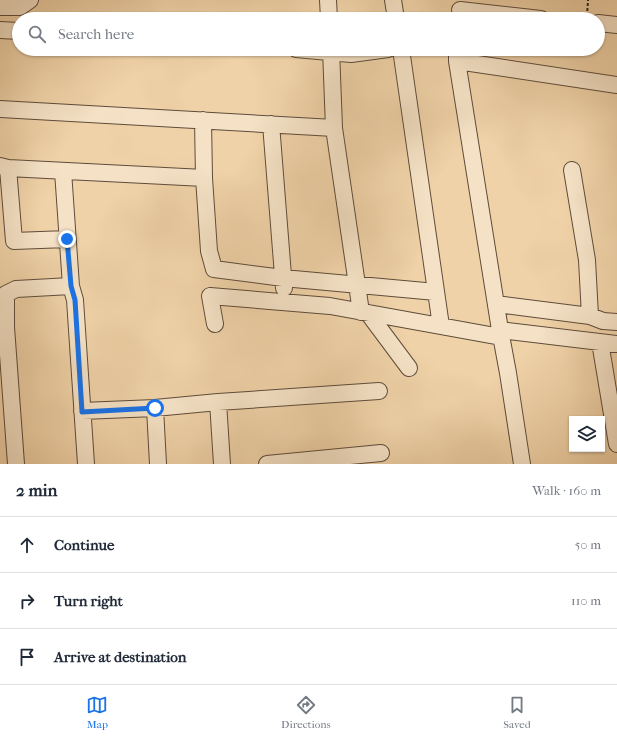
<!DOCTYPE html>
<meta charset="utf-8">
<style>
:root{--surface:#fff;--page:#f6f6f7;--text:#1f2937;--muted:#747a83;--line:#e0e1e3;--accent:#1a73e8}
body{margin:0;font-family:"IM FELL French Canon",serif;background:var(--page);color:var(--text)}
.controls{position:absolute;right:12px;bottom:12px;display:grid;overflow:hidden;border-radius:0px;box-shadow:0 1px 3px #0004}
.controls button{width:36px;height:36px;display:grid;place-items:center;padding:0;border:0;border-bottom:1px solid var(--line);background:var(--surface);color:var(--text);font:20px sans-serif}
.stop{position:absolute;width:12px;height:12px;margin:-9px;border:3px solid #1a73e8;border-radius:50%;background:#fff}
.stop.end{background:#1a73e8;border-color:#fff;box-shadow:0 1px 4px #0008}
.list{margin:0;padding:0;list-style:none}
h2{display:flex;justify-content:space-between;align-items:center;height:52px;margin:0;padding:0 16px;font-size:17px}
h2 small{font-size:13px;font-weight:400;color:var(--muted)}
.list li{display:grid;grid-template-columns:26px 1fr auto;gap:12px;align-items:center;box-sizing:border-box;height:56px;padding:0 16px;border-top:1px solid var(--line)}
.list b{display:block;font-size:15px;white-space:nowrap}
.list em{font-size:13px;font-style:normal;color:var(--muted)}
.icon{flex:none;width:22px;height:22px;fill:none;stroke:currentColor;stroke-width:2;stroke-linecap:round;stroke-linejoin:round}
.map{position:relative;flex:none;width:617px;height:464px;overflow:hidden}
.search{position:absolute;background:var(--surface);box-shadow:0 1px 3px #0004;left:12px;right:12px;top:12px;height:44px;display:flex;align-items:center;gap:10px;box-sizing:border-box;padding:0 14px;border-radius:22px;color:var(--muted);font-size:15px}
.sheet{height:220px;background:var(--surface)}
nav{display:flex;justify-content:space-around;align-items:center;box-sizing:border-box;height:56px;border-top:1px solid var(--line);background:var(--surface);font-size:11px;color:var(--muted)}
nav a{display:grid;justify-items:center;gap:2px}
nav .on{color:var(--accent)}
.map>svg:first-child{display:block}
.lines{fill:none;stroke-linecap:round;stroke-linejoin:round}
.minor-casing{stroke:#5e4c3b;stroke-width:18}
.path{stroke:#2d1f17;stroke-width:2;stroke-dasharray:3 2;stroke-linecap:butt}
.minor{stroke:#f5e2c6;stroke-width:16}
.route{stroke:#1a73e8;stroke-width:5}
</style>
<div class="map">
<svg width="617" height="464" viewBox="0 0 617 464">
<rect width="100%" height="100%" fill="#f0d2a8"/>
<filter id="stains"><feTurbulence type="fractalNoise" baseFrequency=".005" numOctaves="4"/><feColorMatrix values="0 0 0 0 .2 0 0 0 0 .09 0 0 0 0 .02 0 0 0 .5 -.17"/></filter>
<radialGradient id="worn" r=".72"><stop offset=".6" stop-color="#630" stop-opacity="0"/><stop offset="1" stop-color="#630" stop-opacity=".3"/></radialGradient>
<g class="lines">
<g class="minor-casing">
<path id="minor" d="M328,0L329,19
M393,0L396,19
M0,7H20L30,0
M460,10L541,19
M598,23L617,25
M0,30L19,31
M296,49L351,54L388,49
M331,49L334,128L361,312
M401,49L441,326
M457,49V61L500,330L508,373L522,464
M457,61L617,85
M0,109L334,128
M271,124L284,288
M0,166L8,168L204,178L203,120
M8,168L14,241L67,239
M572,170L587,260L590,316
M63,171L71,286L75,300L86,464
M204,178L209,251L214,269L283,278L436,292
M496,304L590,316L603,321L617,322
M368,313L409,368
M215,324L210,296L330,306L501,337
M500,330L617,344
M600,342L617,444
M218,402L222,464
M155,408L158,464
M82,411L155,408L218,402L379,391
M16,464L6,327V294L16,289L71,286
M267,464L381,453"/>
</g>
<path class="path" d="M587,16L588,0"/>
<use href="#minor" class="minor"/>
</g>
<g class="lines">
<path class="route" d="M67,239L71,286L75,300L82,412L155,408"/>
</g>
<rect width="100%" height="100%" filter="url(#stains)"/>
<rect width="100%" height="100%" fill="url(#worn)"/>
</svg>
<div class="controls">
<button><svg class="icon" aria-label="layers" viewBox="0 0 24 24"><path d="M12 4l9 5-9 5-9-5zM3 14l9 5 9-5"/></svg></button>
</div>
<div class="stop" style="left:155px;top:408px"></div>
<div class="stop end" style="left:67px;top:239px"></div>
<div class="search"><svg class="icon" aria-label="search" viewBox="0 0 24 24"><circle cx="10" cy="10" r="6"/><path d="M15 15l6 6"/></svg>Search here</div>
</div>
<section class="sheet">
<h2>2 min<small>Walk · 160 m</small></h2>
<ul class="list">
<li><svg class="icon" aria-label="ahead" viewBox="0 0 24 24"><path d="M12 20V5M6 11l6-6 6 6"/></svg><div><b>Continue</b></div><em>50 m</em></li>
<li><svg class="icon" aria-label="right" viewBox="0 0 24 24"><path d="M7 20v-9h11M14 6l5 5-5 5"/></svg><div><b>Turn right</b></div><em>110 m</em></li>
<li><svg class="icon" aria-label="arrive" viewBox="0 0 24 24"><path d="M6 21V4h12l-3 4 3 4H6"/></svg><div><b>Arrive at destination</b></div></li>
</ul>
</section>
<nav>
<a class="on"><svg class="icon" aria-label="map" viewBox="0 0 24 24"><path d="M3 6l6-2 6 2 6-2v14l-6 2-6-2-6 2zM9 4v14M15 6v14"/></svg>Map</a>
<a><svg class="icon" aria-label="directions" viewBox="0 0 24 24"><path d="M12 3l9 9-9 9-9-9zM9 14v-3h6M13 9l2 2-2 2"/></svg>Directions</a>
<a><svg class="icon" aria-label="saved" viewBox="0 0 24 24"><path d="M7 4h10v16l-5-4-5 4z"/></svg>Saved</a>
</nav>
